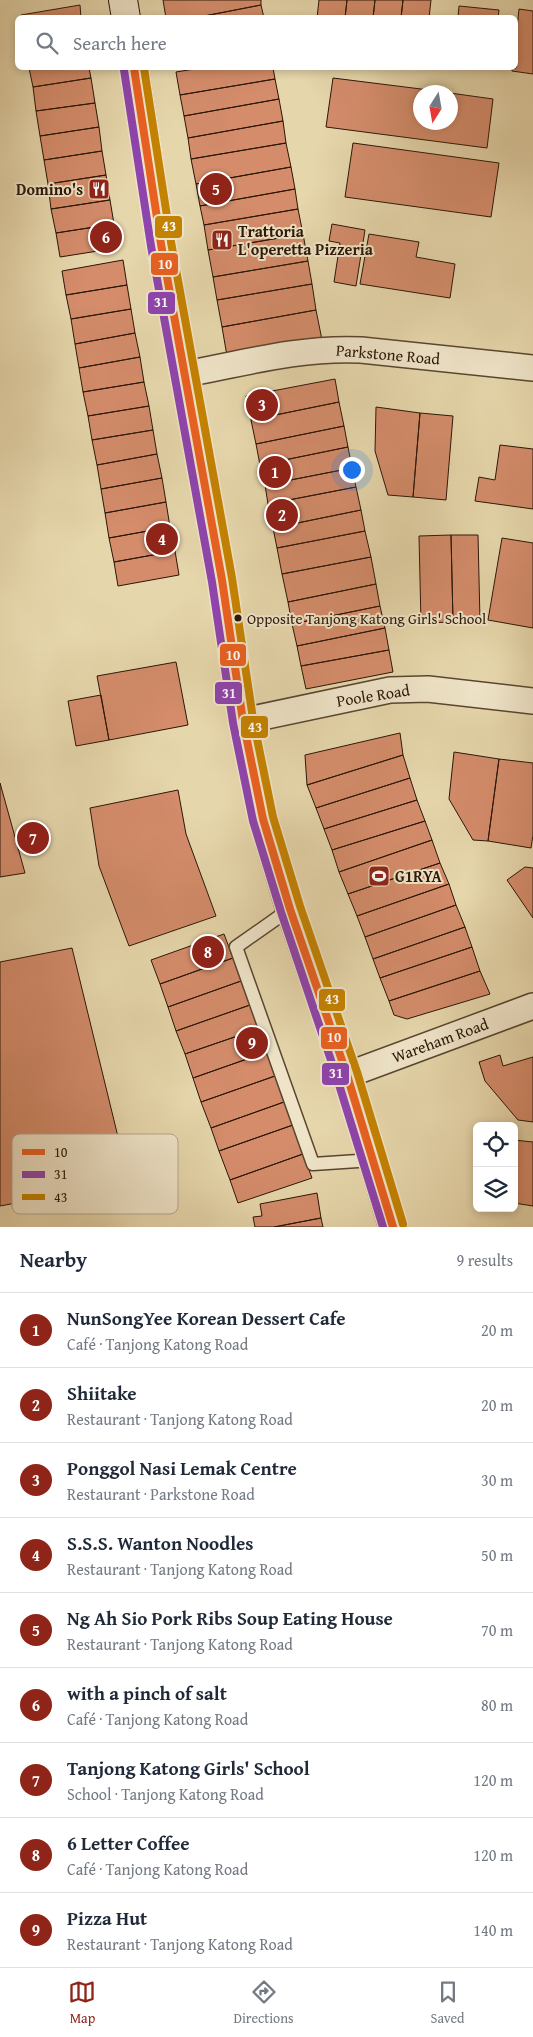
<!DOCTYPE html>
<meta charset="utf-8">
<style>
:root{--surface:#fff;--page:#f6f6f7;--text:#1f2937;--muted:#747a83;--line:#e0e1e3;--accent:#8f2418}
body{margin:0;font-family:"Gentium Book Plus",serif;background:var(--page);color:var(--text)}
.controls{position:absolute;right:15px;bottom:15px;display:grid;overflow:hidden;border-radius:8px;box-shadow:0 2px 8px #0003}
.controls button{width:45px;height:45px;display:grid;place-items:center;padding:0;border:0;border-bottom:1px solid var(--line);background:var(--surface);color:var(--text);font:25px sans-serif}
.compass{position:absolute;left:413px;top:85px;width:45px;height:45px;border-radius:50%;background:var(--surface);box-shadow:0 2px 8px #0003;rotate:191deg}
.you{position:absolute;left:351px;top:469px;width:18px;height:18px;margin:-12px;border:4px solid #fff;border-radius:50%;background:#1a73e8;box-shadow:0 0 0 8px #1a73e833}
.badge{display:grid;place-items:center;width:32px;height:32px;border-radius:50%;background:var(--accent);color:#fff;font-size:16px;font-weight:700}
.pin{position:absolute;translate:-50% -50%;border:2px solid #fff;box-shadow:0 1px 5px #0006}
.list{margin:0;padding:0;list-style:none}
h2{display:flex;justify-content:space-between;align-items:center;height:65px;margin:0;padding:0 20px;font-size:21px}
h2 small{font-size:16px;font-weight:400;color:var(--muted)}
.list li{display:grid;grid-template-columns:32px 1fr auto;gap:15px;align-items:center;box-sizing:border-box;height:75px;padding:0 20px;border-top:1px solid var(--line)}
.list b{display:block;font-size:19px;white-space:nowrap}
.list p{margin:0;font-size:16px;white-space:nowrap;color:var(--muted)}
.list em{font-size:16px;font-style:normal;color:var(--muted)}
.icon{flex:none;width:28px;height:28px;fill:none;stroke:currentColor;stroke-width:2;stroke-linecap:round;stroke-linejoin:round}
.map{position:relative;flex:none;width:533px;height:1227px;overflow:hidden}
.search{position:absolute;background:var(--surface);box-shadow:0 2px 8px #0003;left:15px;right:15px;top:15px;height:55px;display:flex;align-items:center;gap:12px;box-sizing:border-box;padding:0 18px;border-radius:8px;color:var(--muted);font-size:19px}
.sheet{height:740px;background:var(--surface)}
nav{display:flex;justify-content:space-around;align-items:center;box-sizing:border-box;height:70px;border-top:1px solid var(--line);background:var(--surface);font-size:14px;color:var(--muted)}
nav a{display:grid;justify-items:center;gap:2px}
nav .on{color:var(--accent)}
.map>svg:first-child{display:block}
.building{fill:#d48c6b;stroke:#2a1607}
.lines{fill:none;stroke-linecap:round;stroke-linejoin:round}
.lane-casing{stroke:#594630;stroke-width:15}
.street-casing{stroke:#594630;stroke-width:28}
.secondary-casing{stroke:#2a1607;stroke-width:30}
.lane{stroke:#efe4c8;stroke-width:12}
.street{stroke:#efe4c8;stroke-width:25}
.secondary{stroke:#efe4c8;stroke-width:28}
.bus-1-casing{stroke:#efe4c8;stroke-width:11}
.bus-2-casing{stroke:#efe4c8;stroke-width:11}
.bus-3-casing{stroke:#efe4c8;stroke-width:11}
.bus-1{stroke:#e86121;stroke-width:8}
.bus-2{stroke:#8e44ad;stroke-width:8}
.bus-3{stroke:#c48202;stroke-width:8}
.bus-dot{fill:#2a1607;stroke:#efe4c8;stroke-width:2}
.labels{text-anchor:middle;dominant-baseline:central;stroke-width:4;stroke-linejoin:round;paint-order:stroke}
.bus-label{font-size:15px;fill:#2a1607;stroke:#efe4c8;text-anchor:start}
.poi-label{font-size:16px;font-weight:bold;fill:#2a1607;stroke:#efe4c8;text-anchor:start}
.street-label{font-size:16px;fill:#2a1607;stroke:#efe4c8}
.key{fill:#efe4c8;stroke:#b4a68e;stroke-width:1}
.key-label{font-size:14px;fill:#2a1607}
.line-badge{stroke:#efe4c8;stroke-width:2}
.badge-label{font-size:14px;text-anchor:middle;font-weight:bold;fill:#fff}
</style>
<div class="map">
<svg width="533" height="1227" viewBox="0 0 533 1227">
<rect width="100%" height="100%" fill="#e6d6ab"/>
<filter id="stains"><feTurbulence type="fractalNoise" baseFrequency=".004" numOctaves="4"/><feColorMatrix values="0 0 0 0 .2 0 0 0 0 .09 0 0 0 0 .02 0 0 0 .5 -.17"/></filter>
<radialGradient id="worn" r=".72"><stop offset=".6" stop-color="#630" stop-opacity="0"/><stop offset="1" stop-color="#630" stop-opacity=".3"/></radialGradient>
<path class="building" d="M163,0H261V5L194,18H166Z
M319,0H347L345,18H317Z
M347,0H375L373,18H345Z
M375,0H403L401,18H373Z
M403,0H431L429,18H401Z
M80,5L81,18H22L21,15Z
M261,5L264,18H194Z
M459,6L499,10L498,18H458Z
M519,9L533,11V74L512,71V68H516V39Z
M29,68H89L91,78L33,87Z
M201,68H273L275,79L180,95L176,72Z
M91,78L95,103L36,111L33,87Z
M333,78L445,92H420V122H450V93L493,99L487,148L326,127Z
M275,79L279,99L184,116L180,95Z
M279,99L283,121L188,138L184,116Z
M95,103L99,127L40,136L36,111Z
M283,121L286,143L191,159L188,138Z
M99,127L102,151L44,160L40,136Z
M286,143L291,167L196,184L191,159Z
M353,143L499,163L491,217L345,197Z
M102,151L106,175L48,184L44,160Z
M291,167L295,189L200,206L196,184Z
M106,175L110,200L51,209L48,184Z
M295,189L298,209L204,225L200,206Z
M110,200L114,224L56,233L51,209Z
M298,209L303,234L208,250L204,225Z
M114,224L117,248L60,257L56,233Z
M332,224L365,230L356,286L334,282L340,243L329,241Z
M303,234L308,261L213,277L208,250Z
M369,234L419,242L416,257L455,264L450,298L360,284Z
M123,260L127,285L66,295L62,271Z
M308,261L312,284L217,300L213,277Z
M312,284L316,310L222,327L217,300Z
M127,285L131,309L71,319L66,295Z
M131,309L135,333L75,344L71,319Z
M316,310L322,340L227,356L222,327Z
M135,333L140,357L79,368L75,344Z
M140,357L144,382L83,392L79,368Z
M335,379L339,402L251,420L246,396Z
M144,382L149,406L88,416L83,392Z
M339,402L344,426L256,444L251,420Z
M149,406L153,430L92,440L88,416Z
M376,407L420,413L413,497L388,495L375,451Z
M420,413L453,416L446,500L413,497Z
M344,426L348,447L260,465L256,444Z
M153,430L157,454L97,465L92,440Z
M500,445L533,449V509L475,501L479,477L495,480Z
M348,447L352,468L265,485L260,465Z
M157,454L162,478L101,489L97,465Z
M352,468L356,487L268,504L265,485Z
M162,478L166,502L105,513L101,489Z
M356,487L361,510L273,528L268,504Z
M166,502L170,527L109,538L105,513Z
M361,510L365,531L277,548L273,528Z
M170,527L175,551L114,562L109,538Z
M365,531L371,557L282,574L277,548Z
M451,535L453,622L421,623L419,536Z
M451,535H478L480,621L453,622Z
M502,538L533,543V628L488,620Z
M175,551L179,575L118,586L114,562Z
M371,557L376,584L288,602L282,574Z
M376,584L380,606L292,624L288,602Z
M380,606L385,628L297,646L292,624Z
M385,628L389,650L301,666L297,646Z
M389,650L393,672L306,689L301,666Z
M176,662L188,725L109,740L97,676Z
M101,695L109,740L76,746L68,701Z
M400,733L403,755L307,785L305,755Z
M454,752L499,759L488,841L473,840L449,799Z
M403,755L410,778L316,808L307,785Z
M499,759L533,763V835L531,848L488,841Z
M410,778L417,800L324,829L316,808Z
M0,783L25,873L0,877Z
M178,790L186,834L216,916L129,946L99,866L90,808Z
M417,800L425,821L332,850L324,829Z
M425,821L432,840L339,872L332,850Z
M432,840L440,863L348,894L339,872Z
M440,863L449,884L357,916L348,894Z
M525,867L533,868V918L507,880Z
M449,884L456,905L365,937L357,916Z
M456,905L465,927L373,959L365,937Z
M465,927L472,947L380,978L373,959Z
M224,934L233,958L160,984L151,960Z
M472,947L480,971L389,1001L380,978Z
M72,948L129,1182L0,1206V962Z
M233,958L241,981L168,1007L160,984Z
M480,971L490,994L407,1019L394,1015L389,1001Z
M241,981L250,1005L176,1031L168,1007Z
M250,1005L258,1029L185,1054L176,1031Z
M258,1029L267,1052L193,1078L185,1054Z
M267,1052L275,1076L201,1102L193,1078Z
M500,1055L503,1066L533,1057V1122L518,1120L485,1081L479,1062Z
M275,1076L284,1102L211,1128L201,1102Z
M284,1102L293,1125L219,1151L211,1128Z
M293,1125L303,1154L230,1180L219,1151Z
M514,1140L533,1142V1206L514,1203Z
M303,1154L312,1178L238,1203L230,1180Z
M317,1193L321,1218L274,1227H255L253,1217L262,1216L260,1204Z
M321,1218L323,1227H274Z"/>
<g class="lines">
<g class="lane-casing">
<path id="lane" d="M290,909L236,947L313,1164L373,1160"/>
</g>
<g class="street-casing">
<path id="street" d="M186,374C244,363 302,347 361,350L533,368
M243,721L390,690L428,689L533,701
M347,1075L533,1006"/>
</g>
<g class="secondary-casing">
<path id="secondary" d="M123,0L126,18
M134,68L161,244L222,580L243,721L263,819L290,909L347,1075L393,1227"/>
</g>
<use href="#lane" class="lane"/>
<use href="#street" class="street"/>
<use href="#secondary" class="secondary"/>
<g class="bus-1-casing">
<path id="bus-1" d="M134,68L161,244L222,580L243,721L263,819L290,909L347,1075L393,1227"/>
</g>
<g class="bus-2-casing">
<path id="bus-2" d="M124,70L151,246L212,582L233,723L253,821L281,912L337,1078L383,1227"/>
</g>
<g class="bus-3-casing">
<path id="bus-3" d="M144,68L171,242L232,578L253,719L273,817L300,906L357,1072L403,1224"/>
</g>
<use href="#bus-1" class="bus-1"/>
<use href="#bus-2" class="bus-2"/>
<use href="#bus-3" class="bus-3"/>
</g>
<defs>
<g id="restaurant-square" transform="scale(1.125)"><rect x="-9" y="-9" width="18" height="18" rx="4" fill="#8f2418" stroke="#efe4c8"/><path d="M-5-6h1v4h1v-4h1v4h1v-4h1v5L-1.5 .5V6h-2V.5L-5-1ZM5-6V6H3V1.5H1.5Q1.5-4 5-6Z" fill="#fff"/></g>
<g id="stadium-square" transform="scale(1.125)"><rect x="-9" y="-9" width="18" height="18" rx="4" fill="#8f2418" stroke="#efe4c8"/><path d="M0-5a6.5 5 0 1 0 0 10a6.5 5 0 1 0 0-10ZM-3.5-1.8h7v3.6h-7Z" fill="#fff"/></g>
</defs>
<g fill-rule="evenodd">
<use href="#restaurant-square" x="99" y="189"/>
<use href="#restaurant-square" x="222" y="240"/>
<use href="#stadium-square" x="379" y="876"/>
</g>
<circle class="bus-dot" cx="238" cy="618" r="4.5"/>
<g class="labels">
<g class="bus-label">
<text x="247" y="618">Opposite Tanjong Katong Girls' School</text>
</g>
<g class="poi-label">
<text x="83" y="189" text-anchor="end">Domino's</text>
<text x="238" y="231">Trattoria<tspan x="238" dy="18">L'operetta Pizzeria</tspan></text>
<text x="395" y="876">G1RYA</text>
</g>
<g class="street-label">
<text transform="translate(388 354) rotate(5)">Parkstone Road</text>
<text transform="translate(373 695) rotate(-9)">Poole Road</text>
<text transform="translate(440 1040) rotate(-20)">Wareham Road</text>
</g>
</g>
<rect x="12" y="1134" width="166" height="80" rx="8" class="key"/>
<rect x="22" y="1149" width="23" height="6" fill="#e86121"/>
<rect x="22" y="1171" width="23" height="7" fill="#8e44ad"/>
<rect x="22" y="1194" width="23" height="6" fill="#c48202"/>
<g class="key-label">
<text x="54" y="1157">10</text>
<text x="54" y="1179">31</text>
<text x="54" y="1202">43</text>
</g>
<g class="line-badge">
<rect x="154" y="215" width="29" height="24" rx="5" fill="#c48202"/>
<rect x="150" y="252" width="29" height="24" rx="5" fill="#e86121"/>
<rect x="147" y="291" width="29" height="24" rx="5" fill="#8e44ad"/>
<rect x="219" y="643" width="28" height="24" rx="5" fill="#e86121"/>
<rect x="214" y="681" width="29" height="24" rx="5" fill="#8e44ad"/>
<rect x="240" y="715" width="29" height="24" rx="5" fill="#c48202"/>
<rect x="318" y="988" width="28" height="24" rx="5" fill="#c48202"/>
<rect x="320" y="1026" width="28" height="24" rx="5" fill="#e86121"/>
<rect x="321" y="1062" width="29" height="24" rx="5" fill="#8e44ad"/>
</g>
<g class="badge-label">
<text x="169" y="231">43</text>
<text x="165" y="269">10</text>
<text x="161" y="307">31</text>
<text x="233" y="660">10</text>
<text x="229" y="698">31</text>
<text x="255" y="732">43</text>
<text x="332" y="1004">43</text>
<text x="334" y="1042">10</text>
<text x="336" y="1078">31</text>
</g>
<rect width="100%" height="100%" filter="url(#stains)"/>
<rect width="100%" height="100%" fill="url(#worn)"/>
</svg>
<div class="controls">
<button><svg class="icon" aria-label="locate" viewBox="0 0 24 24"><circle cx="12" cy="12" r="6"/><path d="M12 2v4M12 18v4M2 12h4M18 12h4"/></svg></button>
<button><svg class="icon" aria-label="layers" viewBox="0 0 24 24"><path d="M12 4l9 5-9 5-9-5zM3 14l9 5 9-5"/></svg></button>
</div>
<svg class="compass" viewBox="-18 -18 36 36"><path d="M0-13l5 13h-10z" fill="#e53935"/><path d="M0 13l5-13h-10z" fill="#747a83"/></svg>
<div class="you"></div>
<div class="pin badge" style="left:275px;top:472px">1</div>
<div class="pin badge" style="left:282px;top:515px">2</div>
<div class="pin badge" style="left:262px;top:405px">3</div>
<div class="pin badge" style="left:162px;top:539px">4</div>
<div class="pin badge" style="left:216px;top:189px">5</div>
<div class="pin badge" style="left:106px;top:237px">6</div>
<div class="pin badge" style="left:33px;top:838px">7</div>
<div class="pin badge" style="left:208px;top:952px">8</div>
<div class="pin badge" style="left:252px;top:1043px">9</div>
<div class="search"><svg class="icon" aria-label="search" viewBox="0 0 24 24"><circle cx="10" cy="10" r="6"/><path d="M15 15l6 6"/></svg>Search here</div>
</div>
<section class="sheet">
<h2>Nearby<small>9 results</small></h2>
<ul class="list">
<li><span class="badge">1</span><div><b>NunSongYee Korean Dessert Cafe</b><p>Café · Tanjong Katong Road</p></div><em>20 m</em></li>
<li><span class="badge">2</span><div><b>Shiitake</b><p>Restaurant · Tanjong Katong Road</p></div><em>20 m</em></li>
<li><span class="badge">3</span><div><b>Ponggol Nasi Lemak Centre</b><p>Restaurant · Parkstone Road</p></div><em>30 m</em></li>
<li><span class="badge">4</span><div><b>S.S.S. Wanton Noodles</b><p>Restaurant · Tanjong Katong Road</p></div><em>50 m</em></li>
<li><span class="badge">5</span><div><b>Ng Ah Sio Pork Ribs Soup Eating House</b><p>Restaurant · Tanjong Katong Road</p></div><em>70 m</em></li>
<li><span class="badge">6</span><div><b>with a pinch of salt</b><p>Café · Tanjong Katong Road</p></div><em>80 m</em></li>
<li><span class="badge">7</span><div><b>Tanjong Katong Girls' School</b><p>School · Tanjong Katong Road</p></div><em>120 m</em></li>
<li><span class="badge">8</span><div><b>6 Letter Coffee</b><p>Café · Tanjong Katong Road</p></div><em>120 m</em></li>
<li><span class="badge">9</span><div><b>Pizza Hut</b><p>Restaurant · Tanjong Katong Road</p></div><em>140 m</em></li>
</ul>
</section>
<nav>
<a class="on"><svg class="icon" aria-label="map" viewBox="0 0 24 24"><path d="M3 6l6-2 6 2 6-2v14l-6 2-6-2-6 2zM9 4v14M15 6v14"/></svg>Map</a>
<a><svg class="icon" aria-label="directions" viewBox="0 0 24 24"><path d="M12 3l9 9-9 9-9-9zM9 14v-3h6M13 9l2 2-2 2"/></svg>Directions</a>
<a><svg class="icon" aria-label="saved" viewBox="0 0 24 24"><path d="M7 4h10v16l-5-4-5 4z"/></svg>Saved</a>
</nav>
